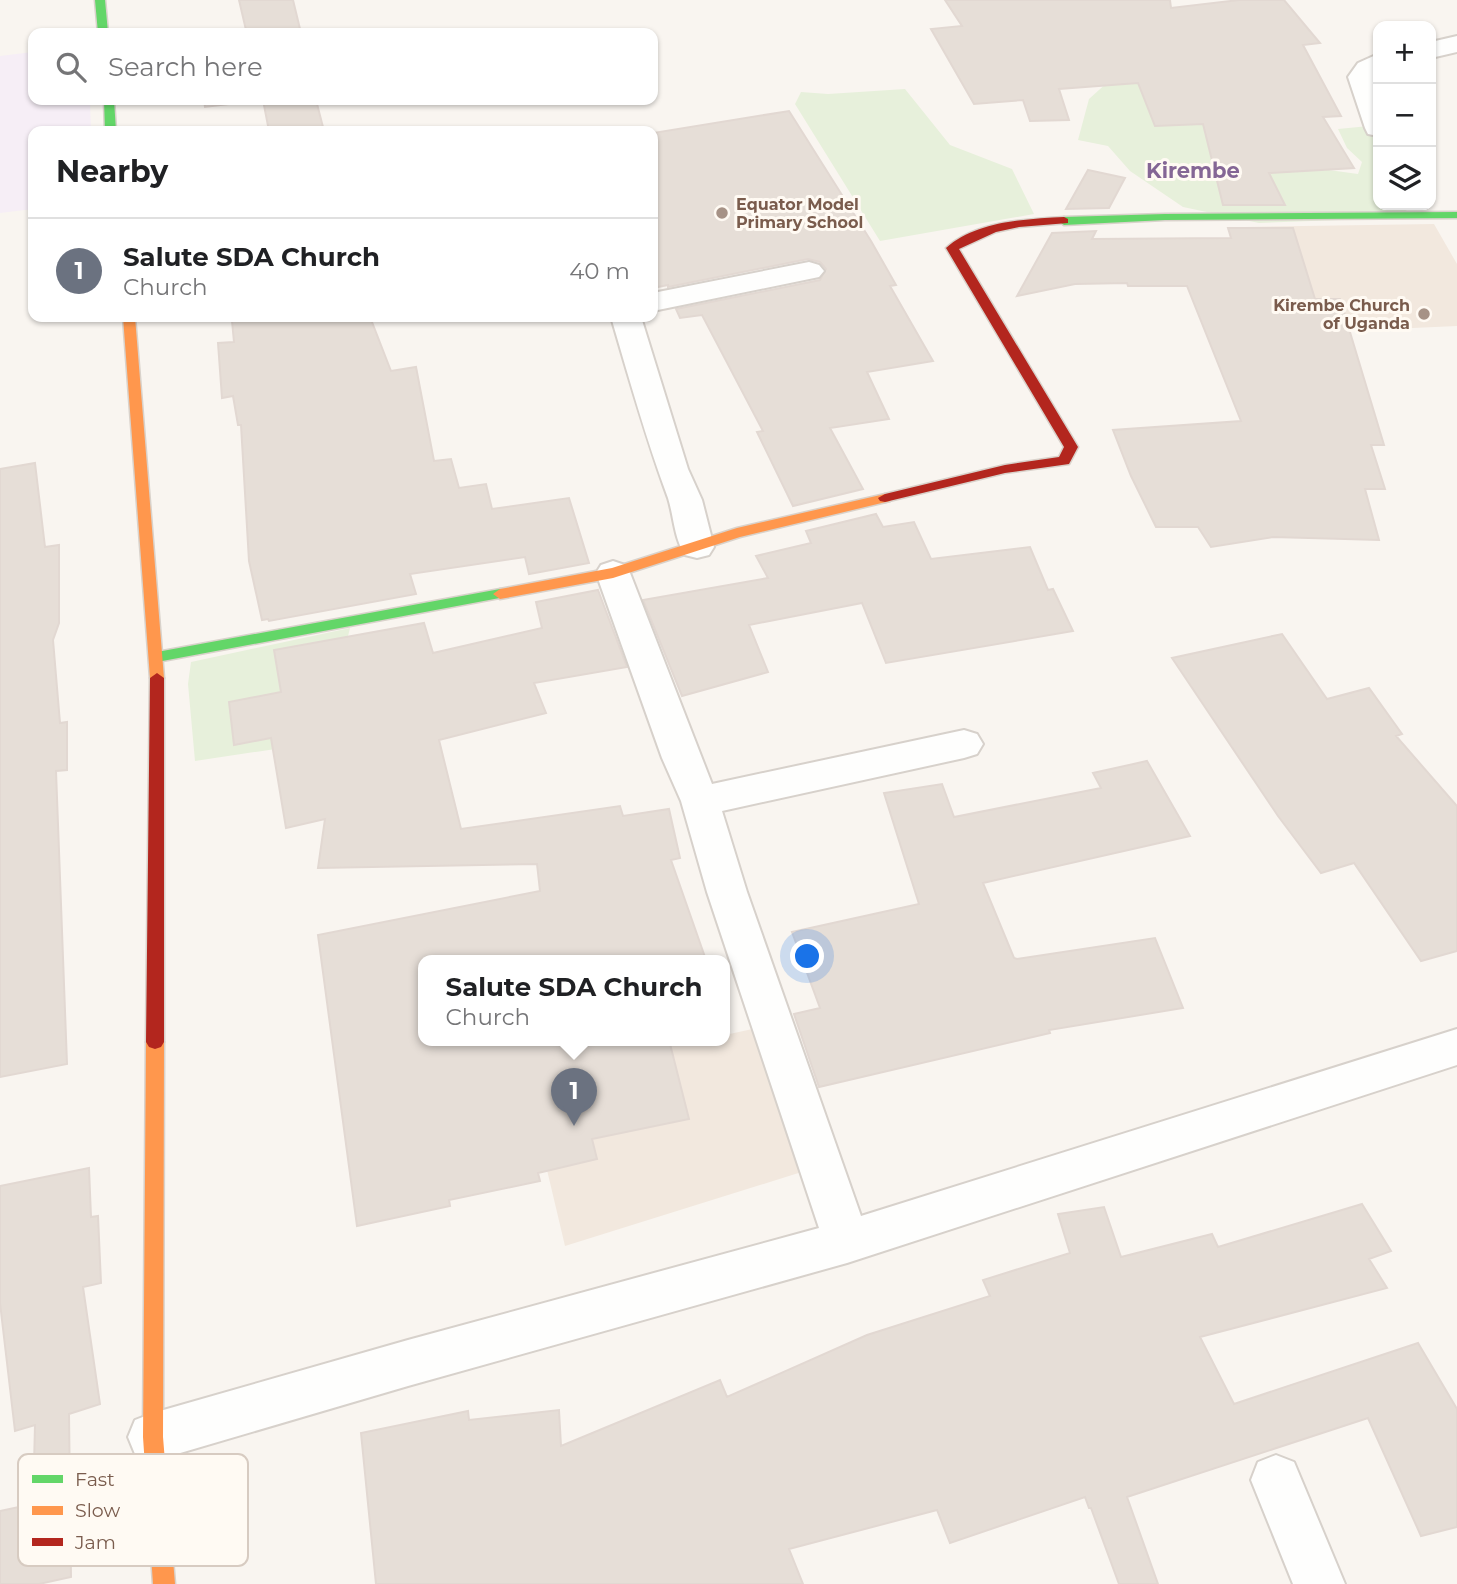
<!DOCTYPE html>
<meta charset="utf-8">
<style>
:root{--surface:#fff;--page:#f2f2f2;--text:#202124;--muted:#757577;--line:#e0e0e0;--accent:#5c5450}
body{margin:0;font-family:Montserrat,sans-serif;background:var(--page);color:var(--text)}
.controls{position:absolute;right:21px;top:21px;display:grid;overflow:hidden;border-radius:14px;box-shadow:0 2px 5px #0004}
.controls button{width:63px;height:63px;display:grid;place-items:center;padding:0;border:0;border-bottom:2px solid var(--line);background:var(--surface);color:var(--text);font:35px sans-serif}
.you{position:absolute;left:808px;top:957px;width:24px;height:24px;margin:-18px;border:5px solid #fff;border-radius:50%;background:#1a73e8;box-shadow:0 0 0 10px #1a73e833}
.badge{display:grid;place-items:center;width:46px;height:46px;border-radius:50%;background:var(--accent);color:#fff;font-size:23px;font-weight:700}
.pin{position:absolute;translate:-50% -58px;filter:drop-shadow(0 2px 4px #0008)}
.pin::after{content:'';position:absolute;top:37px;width:24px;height:21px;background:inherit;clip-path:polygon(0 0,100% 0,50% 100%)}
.popup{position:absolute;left:418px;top:955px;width:312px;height:91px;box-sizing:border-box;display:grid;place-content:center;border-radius:14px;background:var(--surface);filter:drop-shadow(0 2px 5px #0005);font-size:23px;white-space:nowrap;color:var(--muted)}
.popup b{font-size:26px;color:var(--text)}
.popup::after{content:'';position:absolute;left:50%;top:100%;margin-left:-14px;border:14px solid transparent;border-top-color:var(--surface)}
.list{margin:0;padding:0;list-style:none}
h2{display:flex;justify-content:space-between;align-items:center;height:91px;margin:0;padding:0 28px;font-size:30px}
h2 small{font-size:23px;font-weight:400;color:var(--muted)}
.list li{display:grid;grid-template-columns:46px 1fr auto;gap:21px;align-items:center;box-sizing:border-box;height:105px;padding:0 28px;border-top:2px solid var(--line)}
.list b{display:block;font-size:26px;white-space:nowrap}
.list p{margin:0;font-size:23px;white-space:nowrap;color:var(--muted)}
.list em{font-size:23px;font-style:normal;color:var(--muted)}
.icon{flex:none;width:38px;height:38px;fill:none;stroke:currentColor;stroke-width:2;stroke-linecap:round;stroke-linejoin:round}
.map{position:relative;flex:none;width:1457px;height:1584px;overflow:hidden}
.search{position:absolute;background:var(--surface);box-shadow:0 2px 5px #0004;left:28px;top:28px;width:630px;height:77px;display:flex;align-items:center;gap:18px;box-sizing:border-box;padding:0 24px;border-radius:14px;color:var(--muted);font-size:26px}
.panel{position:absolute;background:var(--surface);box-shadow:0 2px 5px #0004;left:28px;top:126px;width:630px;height:196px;border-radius:14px}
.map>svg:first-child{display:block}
.residential{fill:#f2e8de}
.education{fill:#f6eef6}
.green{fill:#e7f0db}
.building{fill:#e6ded7;stroke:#e2d8d2;stroke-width:2}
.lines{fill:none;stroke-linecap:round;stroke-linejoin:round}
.street-casing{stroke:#d7d1cb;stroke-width:4}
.fast-casing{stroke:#d9d2cb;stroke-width:3}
.slow-casing{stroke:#d9d2cb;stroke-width:3}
.jam-casing{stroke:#d9d2cb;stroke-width:3}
.street{fill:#fefefd;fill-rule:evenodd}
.fast{fill:#63d668;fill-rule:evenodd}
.slow{fill:#ff974d;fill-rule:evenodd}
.jam{fill:#b3261e;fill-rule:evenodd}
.poi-dot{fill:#a69286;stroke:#fffaf3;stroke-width:2.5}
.labels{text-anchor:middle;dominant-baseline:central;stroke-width:6;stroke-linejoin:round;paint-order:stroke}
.far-poi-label{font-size:16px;font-weight:bold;fill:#7a5c4d;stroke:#fffaf3;text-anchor:start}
.far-district-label{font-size:21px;font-weight:bold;fill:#846695;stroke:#fffaf3}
.key{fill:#fffaf3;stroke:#d7cbc1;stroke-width:2}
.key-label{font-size:19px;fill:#7a5c4d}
</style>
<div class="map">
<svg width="1457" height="1584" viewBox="0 0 1457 1584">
<rect width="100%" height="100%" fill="#f9f5f0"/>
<path class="residential" d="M1434,224L1457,264V326L1281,334L1244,227Z
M757,1028L808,1170L565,1246L525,1077L699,1040H724L725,1035Z"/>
<path class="education" d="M33,52V100H90L91,131H33V209L0,213V56Z"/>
<path class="green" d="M1120,71L1185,102L1267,175L1292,165L1358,174L1362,162L1347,148L1338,129L1369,126L1378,131V205H1416L1393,218L1259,223L1183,207L1130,171L1108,146L1078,140L1089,99Z
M905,89L950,145L1012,169L1034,214L880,241L795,104L801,92L828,94Z
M350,628L322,742L195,761L188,684L191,662Z"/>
<path class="building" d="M239,0H293L301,33H222L246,30Z
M945,0H1170L1171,8L1239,0H1284L1320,43L1303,45L1341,116L1323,117L1354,168L1269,173L1285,205H1223L1203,124L1155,126L1138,83L1059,89L1069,120L1030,121L1023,100L974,104L931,29L962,26Z
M204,100H316L324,131H269L263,100L205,107Z
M789,111L871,241L896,285L890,286L933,361L867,372L889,419L830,428L863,489L793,506L757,432L763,431L702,315L680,318L676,309L820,280L826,269L820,262L808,259L668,287V285L653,288V133Z
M1088,170L1125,178L1109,208L1066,209Z
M1228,228H1293L1315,299H1340L1384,445H1371L1385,489H1365L1379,540L1273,537L1211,547L1198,527H1156L1131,476L1113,430L1241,421L1187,286H1128L1127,283L1075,284L1017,296L1052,233L1096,231L1092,239L1231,238Z
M267,317H370L391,371L416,367L434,461L451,459L459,488L486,484L492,509L569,498L589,563L529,574L525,557L410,574L416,594L269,621L268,619L262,620L249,561L241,425H238L233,396L222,398L218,343L234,342L232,321Z
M35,463L45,547L59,545V623L53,640L60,723L67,722V770L56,771L67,1064L0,1077V469Z
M876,514L883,527L914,522L931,559L1030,547L1048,590L1053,589L1073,631L886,663L862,603L749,625L768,672L682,696L643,600L768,578L756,556L811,543L806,531Z
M598,590L627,667L534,683L546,713L439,740L461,829L620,806L623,816L669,809L680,858L671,860L706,960H424V1040H669L689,1119L592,1139L597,1159L538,1173L540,1181L449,1200L450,1206L357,1226L318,935L540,891L537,864L318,868L325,819L286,828L271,738L234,745L229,702L281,692L274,650L424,623L433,653L542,628L536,602Z
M1282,634L1327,699L1369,688L1402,734L1396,736L1457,806V951L1421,961L1354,863L1321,873L1278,816L1172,658Z
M1147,761L1190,836L983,883L1014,958L1017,959L1155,938L1183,1008L1049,1030L1050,1033L819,1087L794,1014L820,1008L792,932L919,904L884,793L942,784L954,817L1101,788L1093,773Z
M89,1168L91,1217L98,1216L101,1283L83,1287L100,1404L69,1414L71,1577L39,1584H0V1511L33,1504L35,1425L15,1431L0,1303V1186Z
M1362,1204L1391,1251L1369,1259L1387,1288L1200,1337L1234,1404L1418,1343L1457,1409V1527L1421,1536L1368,1418L1127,1497L1158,1584H1119L1091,1508H1089L1085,1497L950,1543L937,1510L789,1549L803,1584H376L361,1433L468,1411L469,1420L559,1410L561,1446L720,1380L727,1397L867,1335L990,1296L983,1280L1070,1253L1058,1214L1104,1207L1121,1257L1212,1234L1218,1247Z"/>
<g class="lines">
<g class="street-casing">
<path id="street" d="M1457,36V52L1431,58V42Z
M1378,54V72L1374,77L1378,89V136L1368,134L1365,128L1348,77L1358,63Z
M809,262L819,265L824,271L819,277L653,311V293Z
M611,317H641L688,469L702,500L714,547L709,555L697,558L685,555C674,538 674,517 668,498C646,439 629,378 611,317Z
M613,561L625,565L630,573L712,784L964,730L977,734L983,744L977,754L964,758L722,811L747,892L861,1216L1457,1029V1065L847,1263L408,1386L153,1461L135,1454L128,1437L135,1420L153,1413L408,1340L819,1228L707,892L681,801L662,758L596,573L601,565Z
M1276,1455L1294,1462L1345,1584H1293L1251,1480L1258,1462Z"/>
</g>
<g class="fast-casing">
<path id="fast" d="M95,0H105L108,33H98Z
M104,100H114L116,131H105Z
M1457,212V218L1165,220L1064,225L1058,221L1064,217L1165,214Z
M500,589L505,591L507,594L505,597L157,662L150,657L157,652Z"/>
</g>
<g class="slow-casing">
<path id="slow" d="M123,317H135L164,678L157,683L150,678Z
M885,494L892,498L890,501L740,537L613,578L500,599L493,594L500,589L612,568L737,528Z
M155,1035L161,1037L164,1042L163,1437L175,1584H153L143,1437L146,1042L149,1037Z"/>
</g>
<g class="jam-casing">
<path id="jam" d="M1064,217L1068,219V223L1019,227L996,232L959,249L1078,447L1069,464L1005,473L885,502L880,501L878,498L885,494L1005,465L1059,457L1064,447L946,248C976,221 1026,219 1064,217Z
M157,673L164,678V1042L161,1047L155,1049L149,1047L146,1042L150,678Z"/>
</g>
<use href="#street" class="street"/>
<use href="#fast" class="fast"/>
<use href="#slow" class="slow"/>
<use href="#jam" class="jam"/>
</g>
<g class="poi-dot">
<circle cx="722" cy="213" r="7"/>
<circle cx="1424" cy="314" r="7"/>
</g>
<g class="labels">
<g class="far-poi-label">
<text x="736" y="204">Equator Model<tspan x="736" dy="18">Primary School</tspan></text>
<text x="1410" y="305" text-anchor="end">Kirembe Church<tspan x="1410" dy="18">of Uganda</tspan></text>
</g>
<g class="far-district-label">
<text x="1193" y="170">Kirembe</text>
</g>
</g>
<rect x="18" y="1454" width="230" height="112" rx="10" class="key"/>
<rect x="32" y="1475" width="31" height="8" fill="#63d668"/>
<rect x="32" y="1506" width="31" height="9" fill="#ff974d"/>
<rect x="32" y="1538" width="31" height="8" fill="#b3261e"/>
<g class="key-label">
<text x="75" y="1486">Fast</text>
<text x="75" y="1517">Slow</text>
<text x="75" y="1549">Jam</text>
</g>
</svg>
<div class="controls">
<button>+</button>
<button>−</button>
<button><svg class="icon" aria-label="layers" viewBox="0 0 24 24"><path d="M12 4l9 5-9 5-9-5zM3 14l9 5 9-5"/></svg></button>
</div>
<div class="you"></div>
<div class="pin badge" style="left:574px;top:1126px;background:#6b7280">1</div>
<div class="popup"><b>Salute SDA Church</b>Church</div>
<div class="search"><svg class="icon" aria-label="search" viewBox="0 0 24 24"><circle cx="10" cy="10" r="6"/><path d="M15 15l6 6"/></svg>Search here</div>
<section class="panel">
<h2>Nearby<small></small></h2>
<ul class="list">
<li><span class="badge" style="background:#6b7280">1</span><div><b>Salute SDA Church</b><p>Church</p></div><em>40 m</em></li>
</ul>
</section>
</div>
